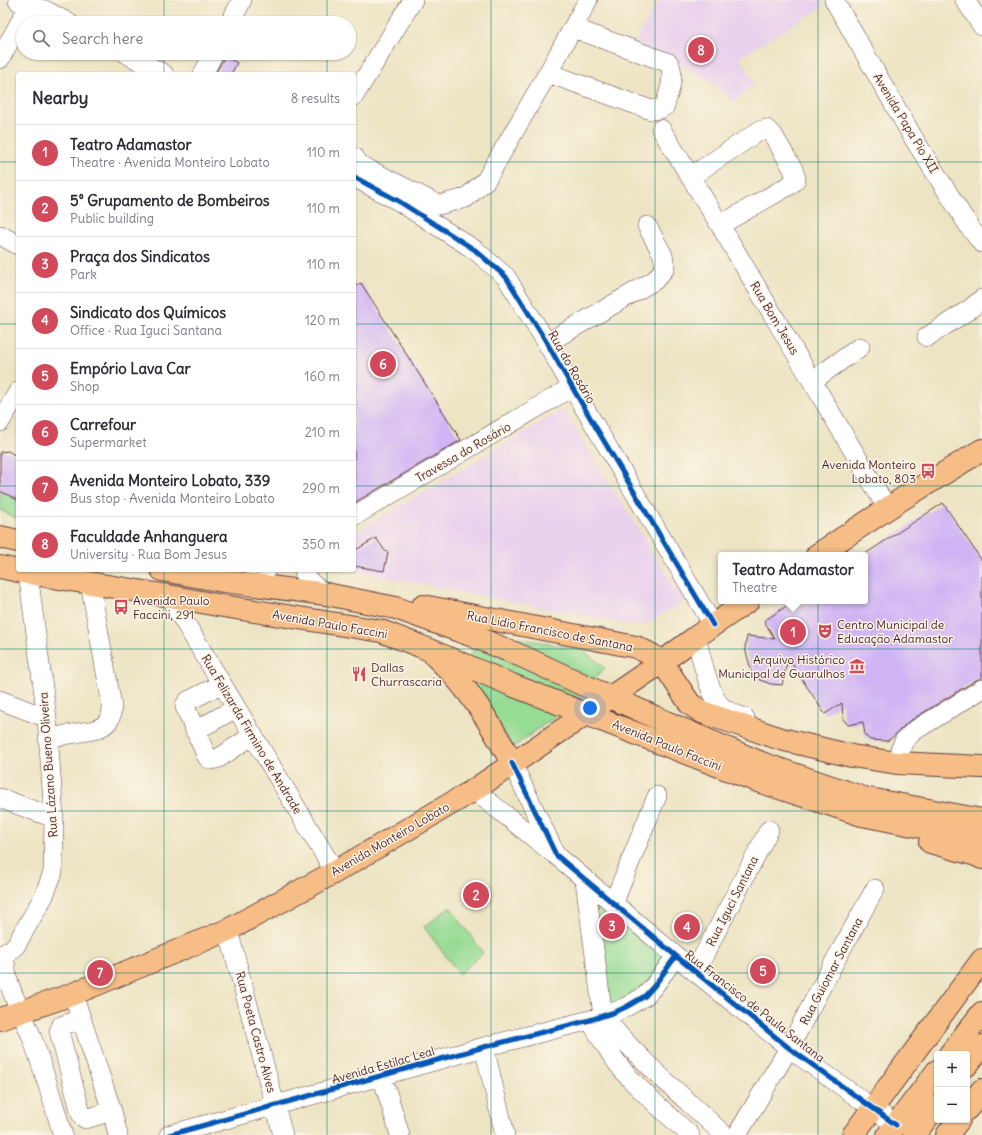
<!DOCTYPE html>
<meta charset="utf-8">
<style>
:root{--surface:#fff;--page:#f2f2f3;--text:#2b2b33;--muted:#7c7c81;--line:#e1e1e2;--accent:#d1495b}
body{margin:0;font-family:Delius,sans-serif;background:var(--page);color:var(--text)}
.controls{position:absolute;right:12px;bottom:12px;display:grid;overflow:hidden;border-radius:4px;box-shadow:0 1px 3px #0004}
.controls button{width:36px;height:36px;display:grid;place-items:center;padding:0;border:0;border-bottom:1px solid var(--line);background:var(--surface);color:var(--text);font:20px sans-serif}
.you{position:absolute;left:590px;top:708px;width:14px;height:14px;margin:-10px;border:3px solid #fff;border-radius:50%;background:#1a73e8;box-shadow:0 0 0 6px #1a73e833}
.badge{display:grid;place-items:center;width:26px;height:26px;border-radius:50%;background:var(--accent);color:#fff;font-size:13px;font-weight:700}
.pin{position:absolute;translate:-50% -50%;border:2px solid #fff;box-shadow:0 1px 4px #0006}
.popup{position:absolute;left:718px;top:552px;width:150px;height:52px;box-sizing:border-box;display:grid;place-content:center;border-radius:4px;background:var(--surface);filter:drop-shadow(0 1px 3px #0005);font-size:13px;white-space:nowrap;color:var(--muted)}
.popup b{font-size:15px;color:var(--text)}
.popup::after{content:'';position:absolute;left:50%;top:100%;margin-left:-8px;border:8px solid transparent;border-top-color:var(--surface)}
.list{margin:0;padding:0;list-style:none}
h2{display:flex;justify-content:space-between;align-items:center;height:52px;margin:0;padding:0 16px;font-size:17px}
h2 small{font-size:13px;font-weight:400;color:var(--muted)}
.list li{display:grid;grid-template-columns:26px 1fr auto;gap:12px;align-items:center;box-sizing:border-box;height:56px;padding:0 16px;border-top:1px solid var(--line)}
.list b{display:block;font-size:15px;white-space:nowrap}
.list p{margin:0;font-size:13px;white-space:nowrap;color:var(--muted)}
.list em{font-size:13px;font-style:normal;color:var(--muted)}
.icon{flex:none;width:22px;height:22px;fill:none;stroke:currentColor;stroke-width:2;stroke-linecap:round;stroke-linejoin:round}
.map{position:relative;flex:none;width:982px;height:1135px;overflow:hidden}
.search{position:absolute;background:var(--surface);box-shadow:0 1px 3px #0004;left:16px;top:16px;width:340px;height:44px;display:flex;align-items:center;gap:10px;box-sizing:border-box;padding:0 14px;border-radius:22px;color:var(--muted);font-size:15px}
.panel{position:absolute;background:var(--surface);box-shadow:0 1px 3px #0004;left:16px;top:72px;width:340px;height:500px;border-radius:4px}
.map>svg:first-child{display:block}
.built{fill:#ead1ed}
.green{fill:#97dc95;stroke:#707e60}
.building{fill:#cfb3f5}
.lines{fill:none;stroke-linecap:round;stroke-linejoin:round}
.minor-casing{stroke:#623d42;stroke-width:20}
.major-casing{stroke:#623d42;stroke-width:24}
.highway-casing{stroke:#623d42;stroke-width:24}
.minor{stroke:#fff;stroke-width:19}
.major{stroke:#f6be86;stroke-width:22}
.highway{stroke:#f6be86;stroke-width:22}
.cycleway-casing{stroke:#fcf5e5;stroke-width:8}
.cycleway{stroke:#0057b8;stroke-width:5}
.grid{fill:none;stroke:#0f766e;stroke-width:1;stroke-opacity:0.55}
.labels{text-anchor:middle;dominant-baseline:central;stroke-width:3;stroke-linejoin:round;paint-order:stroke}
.street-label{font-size:12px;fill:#4a1f2b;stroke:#fcf5e5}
.poi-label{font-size:12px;fill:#4a1f2b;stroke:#fcf5e5;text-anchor:start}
</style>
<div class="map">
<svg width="982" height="1135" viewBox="0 0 982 1135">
<rect width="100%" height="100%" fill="#fcf5e5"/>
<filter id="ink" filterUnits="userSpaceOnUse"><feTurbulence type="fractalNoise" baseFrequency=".025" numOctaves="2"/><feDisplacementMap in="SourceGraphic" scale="8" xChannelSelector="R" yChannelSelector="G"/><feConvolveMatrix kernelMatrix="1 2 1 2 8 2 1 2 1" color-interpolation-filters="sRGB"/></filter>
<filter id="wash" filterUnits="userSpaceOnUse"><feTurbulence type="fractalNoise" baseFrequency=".012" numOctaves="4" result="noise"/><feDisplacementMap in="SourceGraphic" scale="16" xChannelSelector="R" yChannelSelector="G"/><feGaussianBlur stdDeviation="0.9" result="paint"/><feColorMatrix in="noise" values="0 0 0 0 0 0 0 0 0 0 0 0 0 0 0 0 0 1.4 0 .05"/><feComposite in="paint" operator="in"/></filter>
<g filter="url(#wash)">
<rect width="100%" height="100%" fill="#ece4c3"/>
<path class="built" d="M659,0H821L824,6L740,57L755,84L734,102L705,78L635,42Z
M563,409L684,602L642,627L348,570H354V533Z"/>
<path class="green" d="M0,491L18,500V514L16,518L0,510Z
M492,633L583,650L605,668L562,712L513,747L456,668Z
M591,893L670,958L633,998L602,1009Z
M450,907L483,953L459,974L424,927Z"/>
<g id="blocks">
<path class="building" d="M225,56L237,63L231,74H215Z
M361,283L461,440L354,503V287Z
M8,451L18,457V500L0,491V452Z
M943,503L982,561V678L976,680L908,722L894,736L887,741L870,740L865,735L863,722L848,725L843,719L842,703L825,714L788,658L782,685L771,684L760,680L751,670L745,648L747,636L775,639L764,621L794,601H865V554Z
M376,538L385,551L388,552L384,571L354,566V551Z"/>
</g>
</g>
<g filter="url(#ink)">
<use href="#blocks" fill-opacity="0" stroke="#623d42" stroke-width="1"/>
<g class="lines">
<g class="minor-casing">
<path id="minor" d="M834,0L914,139L970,228L982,243
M965,0L982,26
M18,1L29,6L45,10L69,23
M230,23L242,0
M125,53L164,74
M0,59L32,0
M548,73L651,110L660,109L665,106C668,93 676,77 669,63L573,28
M203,74L214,53
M354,96L413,0
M661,129L720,225L887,508
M354,157L360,165L439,205L466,198L486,180L548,73L588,0
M354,177L400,202L475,250L506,277L547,343L572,387L713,625
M690,177L759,131L766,129L773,135L793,169L796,179L790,185L720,225
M0,235L18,245
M927,337L970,309L982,299
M547,343L655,280L665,268L663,255L647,226
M812,381L860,347
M0,422L18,392
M354,516L572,387
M304,570C306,582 317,588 326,594
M246,583L266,570
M169,596L335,872
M696,637C701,655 708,692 720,705C726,712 737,715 745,718
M222,684L188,701L185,705V707L207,757C211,761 214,760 219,758L253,735
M0,700L47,718
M195,731L236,708
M48,738L94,730C108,725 112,720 112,706L90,583
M512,763L556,855L676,956L789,1048L896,1125
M902,763L900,750L904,741L914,731L982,689
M474,790L553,853
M0,798L54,818
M585,881L603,1016
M613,904L657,796
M228,930L283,1135
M5,953L12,949L16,945L44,896L53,872L54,818L47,718L28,573
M5,953C3,984 22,1010 32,1038C44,1070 53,1103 63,1135
M695,972L769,830
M73,994L112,1111L118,1135
M603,1016C637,1059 684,1097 724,1135
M81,1019L61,1026L59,1031L81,1114L84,1118L86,1119L112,1111
M590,1020C601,1038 611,1057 626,1074C645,1096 669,1115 690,1135
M484,1047L505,1135
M382,1076L400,1135
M169,1135L484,1047L590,1020L615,1012L626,1007L645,996L654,986L676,956
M737,1135L789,1048L836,959L875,889"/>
</g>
<g class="major-casing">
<path id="major" d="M0,537L18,541
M817,555L902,499L982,450
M0,567L28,573L169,596L223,606L381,631L420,646L512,685L755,780L862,815L982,839
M162,570L223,581L326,594L396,608L473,636L526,658L590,688L610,697L684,730L764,764L864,798L982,820
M423,606L636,647L652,655L662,662L690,704L702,712L781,739L852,756L897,763L982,767
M435,656C468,686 491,724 512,763
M930,842L976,855L982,858
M0,1019L73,994L228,930L335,872L474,790L662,662L696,637L748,601
M950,1054L982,1013
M967,1065L982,1046
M853,1135L982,960
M888,1135L937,1071
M914,1135L937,1105"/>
</g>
<g class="highway-casing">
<path id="highway" d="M967,1109L982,1090
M947,1135L959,1120"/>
</g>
<use href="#minor" class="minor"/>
<use href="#major" class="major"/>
<use href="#highway" class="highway"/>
<g class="cycleway-casing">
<path id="cycleway" d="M354,177L400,202L475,250L506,277L547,343L572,387L713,625
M512,763L556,855L676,956L789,1048L896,1125
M169,1135L484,1047L590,1020L615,1012L626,1007L645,996L654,986L676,956"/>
</g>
<use href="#cycleway" class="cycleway"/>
</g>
</g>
<path class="grid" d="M164,0V23M327,0V23M491,0V1135M655,0V1135M818,0V1135M164,53V74M327,53V74M0,162H18M354,162H982M0,324H18M354,324H982M0,486H18M354,486H982M164,570V1135M327,570V1135M0,649H982M0,811H982M0,973H982"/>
<defs>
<g id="bus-bare" transform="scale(1.2)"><path d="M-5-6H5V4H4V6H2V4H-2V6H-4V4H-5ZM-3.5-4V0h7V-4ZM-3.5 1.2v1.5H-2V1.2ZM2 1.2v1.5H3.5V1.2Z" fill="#d1495b" stroke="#fcf5e5" stroke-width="2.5" paint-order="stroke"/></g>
<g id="theatre-bare" transform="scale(1.2)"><path d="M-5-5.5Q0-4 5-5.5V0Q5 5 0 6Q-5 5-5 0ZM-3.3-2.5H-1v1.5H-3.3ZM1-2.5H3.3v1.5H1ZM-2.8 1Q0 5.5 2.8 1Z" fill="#d1495b" stroke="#fcf5e5" stroke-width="2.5" paint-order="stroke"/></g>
<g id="museum-bare" transform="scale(1.2)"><path d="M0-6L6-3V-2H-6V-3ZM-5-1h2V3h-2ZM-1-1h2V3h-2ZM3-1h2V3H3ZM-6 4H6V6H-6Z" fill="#d1495b" stroke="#fcf5e5" stroke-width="2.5" paint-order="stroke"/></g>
<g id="restaurant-bare" transform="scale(1.2)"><path d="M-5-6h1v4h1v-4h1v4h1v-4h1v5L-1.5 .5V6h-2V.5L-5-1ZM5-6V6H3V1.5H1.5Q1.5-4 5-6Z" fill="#d1495b" stroke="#fcf5e5" stroke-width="2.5" paint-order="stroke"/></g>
</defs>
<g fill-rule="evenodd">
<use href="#bus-bare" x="928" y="471"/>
<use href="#bus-bare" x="121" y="607"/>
<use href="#theatre-bare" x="825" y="631"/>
<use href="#museum-bare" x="857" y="666"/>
<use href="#restaurant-bare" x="359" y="674"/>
</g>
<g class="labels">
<g class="street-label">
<text transform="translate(906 123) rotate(59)">Avenida Papa Pio XII</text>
<text transform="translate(775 318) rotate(59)">Rua Bom Jesus</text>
<text transform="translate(572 367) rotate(60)">Rua do Rosário</text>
<text transform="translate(463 452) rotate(-30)">Travessa do Rosário</text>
<text transform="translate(330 624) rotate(10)">Avenida Paulo Faccini</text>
<text transform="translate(550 631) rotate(11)">Rua Lidio Francisco de Santana</text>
<text transform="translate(252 734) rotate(59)">Rua Felizarda Firmino de Andrade</text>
<text transform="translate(667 745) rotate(22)">Avenida Paulo Faccini</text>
<text transform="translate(48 765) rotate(-94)">Rua Lázano Bueno Oliveira</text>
<text transform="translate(390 839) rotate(-30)">Avenida Monteiro Lobato</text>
<text transform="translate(732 901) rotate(-63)">Rua Iguci Santana</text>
<text transform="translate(831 971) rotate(-62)">Rua Guiomar Santana</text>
<text transform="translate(755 1006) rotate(38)">Rua Francisco de Paula Santana</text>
<text transform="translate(256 1032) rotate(75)">Rua Poeta Castro Alves</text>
<text transform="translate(383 1065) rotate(-16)">Avenida Estilac Leal</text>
</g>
<g class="poi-label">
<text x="916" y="464" text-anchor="end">Avenida Monteiro<tspan x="916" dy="14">Lobato, 803</tspan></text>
<text x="133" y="600">Avenida Paulo<tspan x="133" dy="14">Faccini, 291</tspan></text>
<text x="837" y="624">Centro Municipal de<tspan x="837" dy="14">Educação Adamastor</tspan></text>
<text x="845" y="659" text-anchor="end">Arquivo Histórico<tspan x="845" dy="14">Municipal de Guarulhos</tspan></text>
<text x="371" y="667">Dallas<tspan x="371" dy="14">Churrascaria</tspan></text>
</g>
</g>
</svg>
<div class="controls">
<button>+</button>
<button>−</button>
</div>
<div class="you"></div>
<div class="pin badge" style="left:793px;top:632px">1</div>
<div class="popup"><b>Teatro Adamastor</b>Theatre</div>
<div class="pin badge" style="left:476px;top:895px">2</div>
<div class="pin badge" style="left:612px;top:926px">3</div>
<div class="pin badge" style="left:687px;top:927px">4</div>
<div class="pin badge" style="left:763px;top:971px">5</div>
<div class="pin badge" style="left:383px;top:364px">6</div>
<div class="pin badge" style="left:100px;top:973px">7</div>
<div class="pin badge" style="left:701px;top:50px">8</div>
<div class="search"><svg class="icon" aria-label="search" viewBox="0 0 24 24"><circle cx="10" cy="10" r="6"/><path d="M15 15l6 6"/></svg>Search here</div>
<section class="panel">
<h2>Nearby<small>8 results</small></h2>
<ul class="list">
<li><span class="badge">1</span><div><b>Teatro Adamastor</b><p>Theatre · Avenida Monteiro Lobato</p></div><em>110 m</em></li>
<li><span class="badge">2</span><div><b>5° Grupamento de Bombeiros</b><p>Public building</p></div><em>110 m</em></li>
<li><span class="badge">3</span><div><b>Praça dos Sindicatos</b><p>Park</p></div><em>110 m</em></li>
<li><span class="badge">4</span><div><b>Sindicato dos Químicos</b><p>Office · Rua Iguci Santana</p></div><em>120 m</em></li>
<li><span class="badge">5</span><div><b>Empório Lava Car</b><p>Shop</p></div><em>160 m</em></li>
<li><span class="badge">6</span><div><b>Carrefour</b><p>Supermarket</p></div><em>210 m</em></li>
<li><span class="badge">7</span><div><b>Avenida Monteiro Lobato, 339</b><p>Bus stop · Avenida Monteiro Lobato</p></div><em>290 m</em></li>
<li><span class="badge">8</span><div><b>Faculdade Anhanguera</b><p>University · Rua Bom Jesus</p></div><em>350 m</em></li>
</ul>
</section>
</div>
